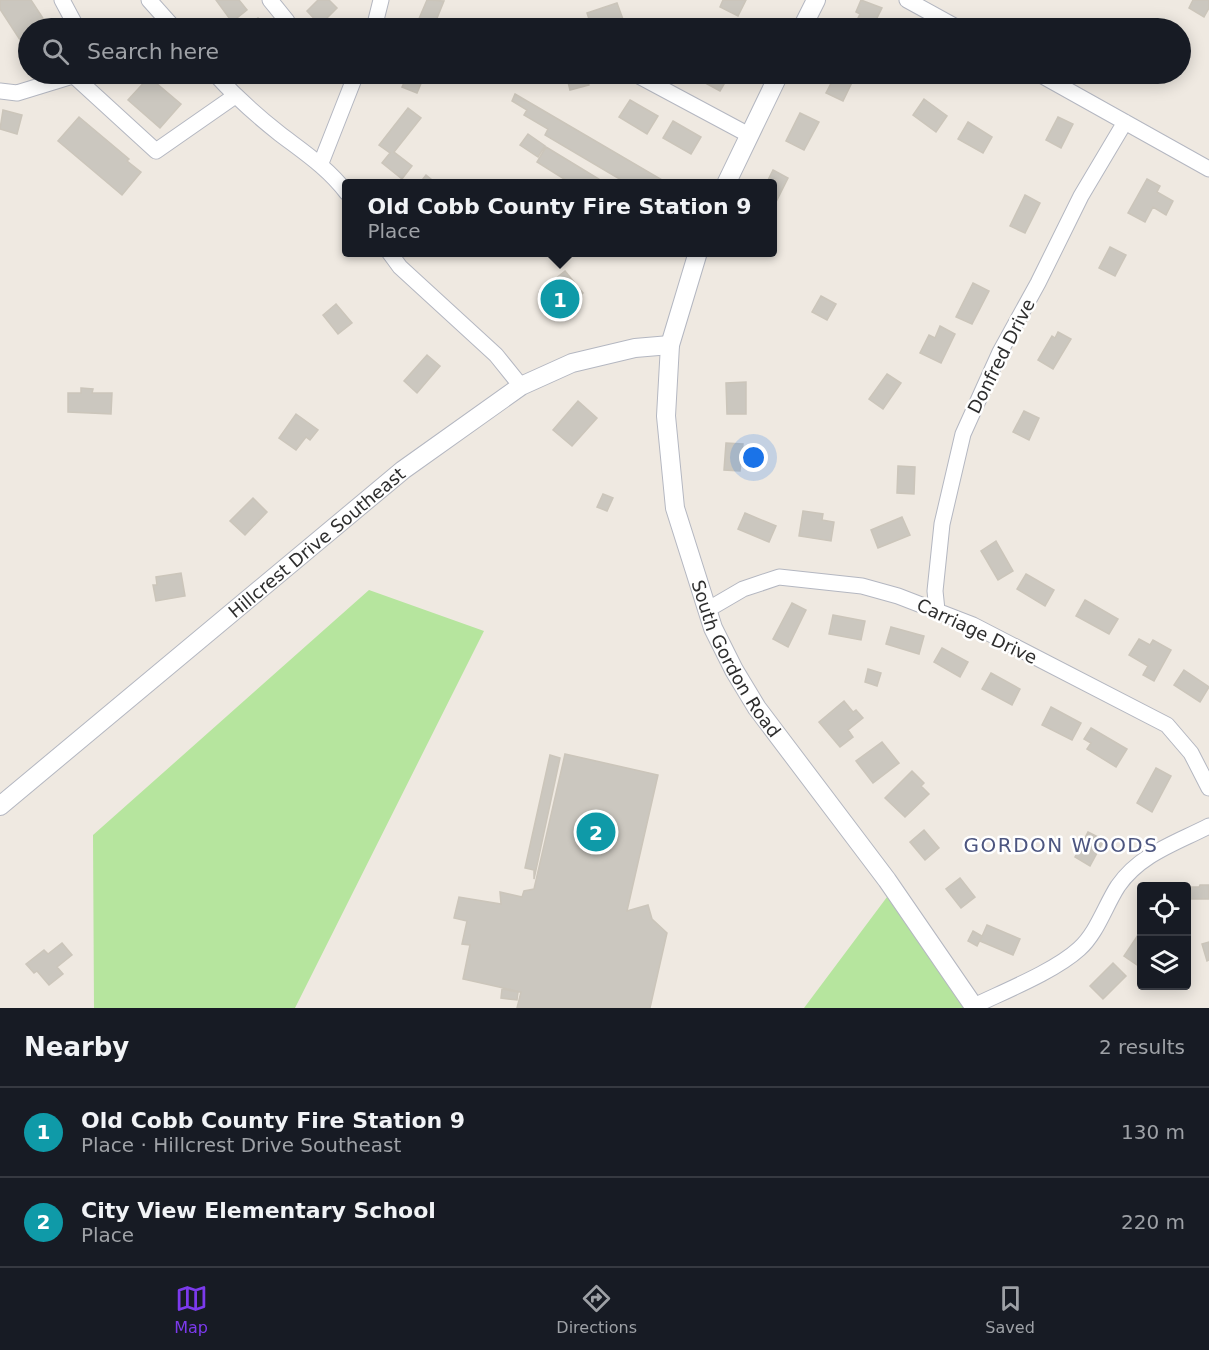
<!DOCTYPE html>
<meta charset="utf-8">
<style>
:root{--surface:#171b24;--page:#242831;--text:#f1f3f6;--muted:#9ea1a6;--line:#363941;--accent:#7c3aed}
body{margin:0;font-family:"DejaVu Sans",sans-serif;background:var(--page);color:var(--text)}
.controls{position:absolute;right:18px;bottom:18px;display:grid;overflow:hidden;border-radius:6px;box-shadow:0 3px 15px #0003}
.controls button{width:54px;height:54px;display:grid;place-items:center;padding:0;border:0;border-bottom:2px solid var(--line);background:var(--surface);color:var(--text);font:30px sans-serif}
.you{position:absolute;left:754px;top:458px;width:21px;height:21px;margin:-15px;border:4px solid #fff;border-radius:50%;background:#1a73e8;box-shadow:0 0 0 9px #1a73e833}
.badge{display:grid;place-items:center;width:39px;height:39px;border-radius:50%;background:var(--accent);color:#fff;font-size:20px;font-weight:700}
.pin{position:absolute;translate:-50% -50%;border:3px solid #fff;box-shadow:0 2px 6px #0006}
.popup{position:absolute;left:342px;top:179px;width:435px;height:78px;box-sizing:border-box;display:grid;place-content:center;border-radius:6px;background:var(--surface);filter:drop-shadow(0 2px 4px #0005);font-size:20px;white-space:nowrap;color:var(--muted)}
.popup b{font-size:22px;color:var(--text)}
.popup::after{content:'';position:absolute;left:50%;top:100%;margin-left:-12px;border:12px solid transparent;border-top-color:var(--surface)}
.list{margin:0;padding:0;list-style:none}
h2{display:flex;justify-content:space-between;align-items:center;height:78px;margin:0;padding:0 24px;font-size:26px}
h2 small{font-size:20px;font-weight:400;color:var(--muted)}
.list li{display:grid;grid-template-columns:39px 1fr auto;gap:18px;align-items:center;box-sizing:border-box;height:90px;padding:0 24px;border-top:2px solid var(--line)}
.list b{display:block;font-size:22px;white-space:nowrap}
.list p{margin:0;font-size:20px;white-space:nowrap;color:var(--muted)}
.list em{font-size:20px;font-style:normal;color:var(--muted)}
.icon{flex:none;width:33px;height:33px;fill:none;stroke:currentColor;stroke-width:2;stroke-linecap:round;stroke-linejoin:round}
.map{position:relative;flex:none;width:1209px;height:1008px;overflow:hidden}
.search{position:absolute;background:var(--surface);box-shadow:0 3px 15px #0003;left:18px;right:18px;top:18px;height:66px;display:flex;align-items:center;gap:15px;box-sizing:border-box;padding:0 21px;border-radius:33px;color:var(--muted);font-size:22px}
.sheet{height:258px;background:var(--surface)}
nav{display:flex;justify-content:space-around;align-items:center;box-sizing:border-box;height:84px;border-top:2px solid var(--line);background:var(--surface);font-size:16px;color:var(--muted)}
nav a{display:grid;justify-items:center;gap:3px}
nav .on{color:var(--accent)}
.map>svg:first-child{display:block}
.green{fill:#b6e59e}
.building{fill:#cbc7bf;stroke:#cbc5ba;stroke-width:1.5}
.lines{fill:none;stroke-linecap:round;stroke-linejoin:round}
.minor-casing{stroke:#b4b7c1;stroke-width:17}
.tertiary-casing{stroke:#b4b7c1;stroke-width:20}
.minor{stroke:#fff;stroke-width:15}
.tertiary{stroke:#fff;stroke-width:18}
.labels{text-anchor:middle;dominant-baseline:central;stroke-width:5;stroke-linejoin:round;paint-order:stroke}
.street-label{font-size:18px;fill:#2e2e2e;stroke:#fff}
.neighbourhood-label{font-size:20px;letter-spacing:1.5px;fill:#4d5680;stroke:#fff}
</style>
<div class="map">
<svg width="1209" height="1008" viewBox="0 0 1209 1008">
<rect width="100%" height="100%" fill="#efe9e1"/>
<path class="green" d="M369,590L484,631L295,1008H94L93,835Z
M890,893L968,1008H804Z"/>
<path class="building" d="M0,0H31L48,26L44,28H28V39L22,43L0,9Z
M216,0H239L247,10L232,22Z
M318,0H329L337,8L320,25L307,11Z
M427,0L444,1L433,28H415Z
M723,0H746L738,16L720,7Z
M861,0L882,8L872,28H853L860,14L856,12Z
M1193,0H1209V8L1204,17L1189,8Z
M617,3L624,22L604,28H592L587,13Z
M258,18L265,28H242Z
M408,74H425L417,93L402,87Z
M566,74H586L589,85L570,90Z
M699,74H730L720,91L696,78Z
M836,74H856L843,101L826,93Z
M149,77L181,104L160,128L128,100Z
M515,94L664,181L663,184H628L545,135L548,129L524,115L527,110L512,101Z
M924,99L947,116L936,132L913,115Z
M630,100L658,116L647,134L619,117Z
M408,108L421,118L394,152L412,166L402,179L382,163L390,153L379,145Z
M3,110L22,115L17,134L0,129Z
M800,113L819,122L804,150L786,141Z
M79,117L129,159L127,161L141,172L122,195L58,141Z
M1058,117L1073,124L1061,148L1046,140Z
M673,121L701,137L691,154L663,138Z
M968,122L992,137L983,153L958,139Z
M528,134L545,146L538,157L520,145Z
M546,147L607,184H572L537,162Z
M773,170L788,178L773,208V184H766Z
M426,175L437,184H419Z
M1147,179L1160,186L1157,192L1173,201L1166,215L1153,207L1145,222L1128,213Z
M1025,195L1040,203L1025,233L1010,226Z
M1110,247L1126,255L1115,276L1099,268Z
M565,271L583,293L558,316L539,292Z
M973,283L989,291L972,324L956,317Z
M821,296L836,304L827,320L812,312Z
M336,304L352,323L338,334L323,315Z
M940,326L955,334L941,363L920,353L929,335L935,338Z
M1058,332L1071,339L1053,369L1038,360L1052,336L1055,338Z
M427,355L440,366L417,393L404,381Z
M887,374L901,383L883,409L869,399Z
M746,382V414H727L726,383Z
M81,388L93,389L92,393H112L111,414L68,412V393H81Z
M578,401L597,418L572,446L553,430Z
M1024,411L1039,418L1029,440L1013,432Z
M296,414L318,430L310,440L306,437L296,450L279,438Z
M726,443L743,444L740,471L724,470Z
M898,466L915,467L914,494L897,493Z
M603,494L613,498L607,511L597,507Z
M253,498L267,512L245,535L230,521Z
M803,511L823,514L822,520L834,522L831,541L799,536Z
M745,513L776,526L769,542L738,529Z
M902,517L910,535L878,548L871,530Z
M996,541L1013,571L998,580L981,551Z
M181,573L185,596L156,601L153,585H157L156,577Z
M1026,574L1054,590L1045,606L1017,589Z
M1085,600L1118,619L1109,634L1076,616Z
M792,603L806,610L788,647L773,639Z
M833,615L865,621L861,640L829,634Z
M891,627L924,636L919,654L886,644Z
M1139,639L1150,645L1153,640L1171,650L1154,681L1143,675L1148,666L1129,655Z
M942,648L968,662L960,677L934,662Z
M868,669L881,673L877,686L865,682Z
M1184,670L1209,687L1200,702L1174,685Z
M991,673L1020,689L1012,705L982,689Z
M844,701L853,712L856,710L863,718L848,730L853,737L840,747L819,722Z
M1051,707L1081,723L1072,740L1042,725Z
M1091,728L1127,749L1116,767L1087,749L1091,743L1084,739Z
M882,742L899,763L873,783L856,761Z
M565,754L658,775L627,911L648,905L652,919L667,933L650,1008H517L521,992L463,979L470,945L462,944L467,921L454,918L459,897L501,904L500,892L522,897L524,891L534,889Z
M550,755L560,758L534,879V870L525,868Z
M1156,768L1171,776L1152,812L1137,803Z
M912,771L924,783L921,786L929,794L905,817L885,798Z
M924,830L939,848L925,860L910,842Z
M1088,832L1104,840L1090,866L1075,857Z
M960,878L975,897L961,908L946,889Z
M1200,885H1209V899H1191V887H1199Z
M987,925L1020,939L1013,955L980,941Z
M1142,929V964L1140,967L1124,956Z
M973,931L982,936L977,946L968,941Z
M1209,942V960L1207,961L1202,944Z
M62,943L72,955L57,967L63,974L49,985L37,971L34,973L26,964L44,950L48,954Z
M1113,963L1126,976L1103,999L1090,986Z
M502,989L518,992L517,1000L501,998Z"/>
<g class="lines">
<g class="minor-casing">
<path id="minor" d="M62,0L77,28
M149,0L174,28
M270,0L287,21
M907,0L958,28
M374,28L381,0
M215,74C235,96 257,116 280,134C305,153 328,168 347,193
M635,74L749,135
M1039,74L1209,169
M74,76L156,151L235,96
M0,91L17,93L79,74
M321,163L356,74
M389,252L400,267L496,355L521,386
M707,610L743,589L779,577L862,586L898,596L973,625L1167,725L1191,753L1209,788
M937,610L935,591L942,524L963,434L1000,352L1038,283L1081,196L1125,122
M974,1006C1005,991 1055,971 1079,949C1097,933 1105,906 1118,886C1140,854 1176,843 1209,826"/>
</g>
<g class="tertiary-casing">
<g id="tertiary">
<path d="M802,28L816,0"/>
<path d="M726,184L779,74"/>
<path id="s1" d="M698,252L670,345L666,416L675,508L713,628L734,670L757,708L887,880L975,1008"/>
<path id="s2" d="M0,806L403,470L521,386L572,363L635,348L670,345"/>
</g>
</g>
<use href="#minor" class="minor"/>
<use href="#tertiary" class="tertiary"/>
</g>
<g class="labels">
<g class="street-label">
<text transform="translate(1001 356) rotate(-63)">Donfred Drive</text>
<text stroke="none"><textPath href="#s2" startOffset="412">Hillcrest Drive Southeast</textPath></text>
<text transform="translate(977 631) rotate(25)">Carriage Drive</text>
<text stroke="none"><textPath href="#s1" startOffset="424">South Gordon Road</textPath></text>
</g>
<g class="neighbourhood-label">
<text x="1061" y="845">GORDON WOODS</text>
</g>
</g>
</svg>
<div class="controls">
<button><svg class="icon" aria-label="locate" viewBox="0 0 24 24"><circle cx="12" cy="12" r="6"/><path d="M12 2v4M12 18v4M2 12h4M18 12h4"/></svg></button>
<button><svg class="icon" aria-label="layers" viewBox="0 0 24 24"><path d="M12 4l9 5-9 5-9-5zM3 14l9 5 9-5"/></svg></button>
</div>
<div class="you"></div>
<div class="pin badge" style="left:560px;top:299px;background:#0f9aa8">1</div>
<div class="popup"><b>Old Cobb County Fire Station 9</b>Place</div>
<div class="pin badge" style="left:596px;top:832px;background:#0f9aa8">2</div>
<div class="search"><svg class="icon" aria-label="search" viewBox="0 0 24 24"><circle cx="10" cy="10" r="6"/><path d="M15 15l6 6"/></svg>Search here</div>
</div>
<section class="sheet">
<h2>Nearby<small>2 results</small></h2>
<ul class="list">
<li><span class="badge" style="background:#0f9aa8">1</span><div><b>Old Cobb County Fire Station 9</b><p>Place · Hillcrest Drive Southeast</p></div><em>130 m</em></li>
<li><span class="badge" style="background:#0f9aa8">2</span><div><b>City View Elementary School</b><p>Place</p></div><em>220 m</em></li>
</ul>
</section>
<nav>
<a class="on"><svg class="icon" aria-label="map" viewBox="0 0 24 24"><path d="M3 6l6-2 6 2 6-2v14l-6 2-6-2-6 2zM9 4v14M15 6v14"/></svg>Map</a>
<a><svg class="icon" aria-label="directions" viewBox="0 0 24 24"><path d="M12 3l9 9-9 9-9-9zM9 14v-3h6M13 9l2 2-2 2"/></svg>Directions</a>
<a><svg class="icon" aria-label="saved" viewBox="0 0 24 24"><path d="M7 4h10v16l-5-4-5 4z"/></svg>Saved</a>
</nav>
